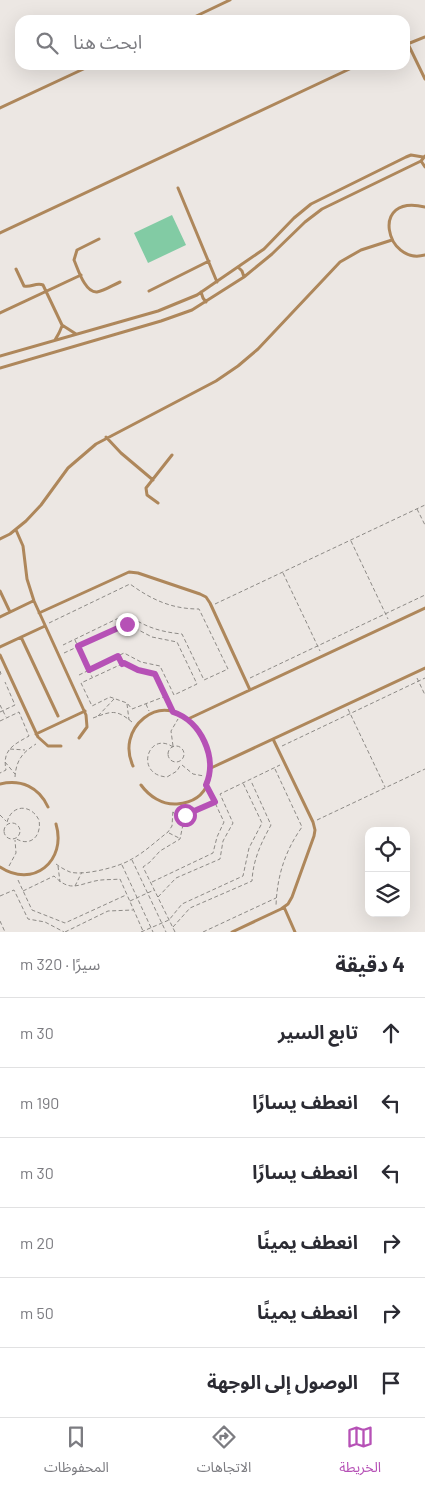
<!DOCTYPE html>
<html lang="ar">
<meta charset="utf-8">
<style>
:root{--surface:#fff;--page:#f7f7f7;--text:#2b2b33;--muted:#7c7c81;--line:#e1e1e2;--accent:#b651b6}
body{margin:0;font-family:Barlow,"Noto Sans Arabic",sans-serif;background:var(--page);color:var(--text);direction:rtl}
.controls{position:absolute;right:15px;bottom:15px;display:grid;overflow:hidden;border-radius:10px;box-shadow:0 5px 20px #0002}
.controls button{width:45px;height:45px;display:grid;place-items:center;padding:0;border:0;border-bottom:1px solid var(--line);background:var(--surface);color:var(--text);font:25px sans-serif}
.stop{position:absolute;width:15px;height:15px;margin:-11px;border:4px solid #b651b6;border-radius:50%;background:#fff}
.stop.end{background:#b651b6;border-color:#fff;box-shadow:0 1px 5px #0008}
.list{margin:0;padding:0;list-style:none}
h2{display:flex;justify-content:space-between;align-items:center;height:65px;margin:0;padding:0 20px;font-size:21px}
h2 small{font-size:16px;font-weight:400;color:var(--muted)}
.list li{display:grid;grid-template-columns:32px 1fr auto;gap:15px;align-items:center;box-sizing:border-box;height:70px;padding:0 20px;border-top:1px solid var(--line)}
.list b{display:block;font-size:19px;white-space:nowrap}
.list em{font-size:16px;font-style:normal;color:var(--muted)}
.icon{flex:none;width:28px;height:28px;fill:none;stroke:currentColor;stroke-width:2;stroke-linecap:round;stroke-linejoin:round}
.map{position:relative;flex:none;width:425px;height:932px;overflow:hidden;direction:ltr}
.search{position:absolute;background:var(--surface);box-shadow:0 5px 20px #0002;left:15px;right:15px;top:15px;height:55px;display:flex;align-items:center;gap:12px;box-sizing:border-box;padding:0 18px;border-radius:15px;color:var(--muted);font-size:19px}
.sheet{height:485px;background:var(--surface)}
nav{display:flex;justify-content:space-around;align-items:center;box-sizing:border-box;height:70px;border-top:1px solid var(--line);background:var(--surface);font-size:14px;color:var(--muted)}
nav a{display:grid;justify-items:center;gap:2px}
nav .on{color:var(--accent)}
.map>svg:first-child{display:block}
.green{fill:#82cba4}
.lines{fill:none;stroke-linecap:round;stroke-linejoin:round}
.path{stroke:#8d8a86;stroke-width:1;stroke-dasharray:4 2.5;stroke-linecap:butt}
.lane{stroke:#ae875b;stroke-width:3}
.route{stroke:#b651b6;stroke-width:6}
</style>
<div class="map">
<svg width="425" height="932" viewBox="0 0 425 932">
<rect width="100%" height="100%" fill="#ece7e3"/>
<path class="green" d="M172,215L186,245L148,263L134,233Z"/>
<g class="lines">
<path class="path" d="M417,509L425,525
M351,541L388,619
M283,573L320,651
M215,604L425,505
M49,623L130,584C152,600 172,609 199,609L228,669L204,680L182,634C161,632 144,627 127,614L63,645
M75,640L92,677
M64,653L127,624L152,637L177,642L197,684L174,695L160,666L141,662L124,653L77,676
M118,656L121,664
M0,671L1,674L0,675
M250,678L425,595
M417,678L425,695
M166,696L132,709L127,703L110,697L92,706L81,683L124,663L138,670L155,674L171,707
M127,704L129,720
M146,704L149,711
M0,705L6,717
M348,709L385,787
M0,712L15,705L5,682
M98,716L114,699
M93,718C112,711 116,709 132,722
M0,721L19,712L29,736C13,745 2,750 6,770L0,773
M168 754a8 8 0 1 1 16 0a8 8 0 1 1-16 0Z
M173,746L171,731L178,719
M282,746L425,678
M173,747C148,730 134,775 167,777L177,771L181,764
M10,749L25,750
M5,762L15,774
M182,765L193,774L204,776
M275,769L302,827C285,851 277,876 276,906
M15,777C16,760 23,752 36,744
M173,812L183,824
M0,815L6,821
M317,820L425,769
M7,822C12,804 31,804 39,820C42,836 30,848 15,838
M4 831a8 8 0 1 1 16 0a8 8 0 1 1-16 0Z
M169,833L179,838
M132,860L166,932
M56,864C60,867 65,870 70,872C83,876 119,867 130,860C144,853 156,841 168,832L172,826L173,810
M122,865L153,932
M9,866L16,853L15,840
M58,866L60,882
M18,880L32,910L65,923L126,895
M152,882L213,853L217,837L224,822L209,790
M75,886L82,872
M23,891L54,876C70,892 77,885 95,881C103,879 112,880 120,879L143,931
M0,896L14,890L28,919L45,922L64,932
M158,897L176,878L220,859L223,841L233,823L220,794L280,765
M130,901L154,890
M0,921L5,932
M173,927L190,908L252,881C253,860 261,843 271,825L251,781
M65,932L108,911L133,910
M141,932L169,920L182,904L243,876L249,848L262,823L243,783
M175,932L143,867L150,862L160,851L180,839L185,815L215,802
M203,932L276,898"/>
<path class="lane" d="M188,20L230,0
M408,44L425,79
M405,45L425,37
M0,108L92,65
M425,156L421,161L425,167
M178,188L217,282
M425,207C369,193 386,266 425,255
M0,233L358,65
M99,239L77,250L74,260C78,269 85,293 97,292C104,291 113,285 120,282
M238,267L242,271L244,277
M16,269L24,286C31,288 36,282 43,285L62,325L76,334
M149,291L209,261
M201,292L203,298L206,302
M0,313L81,275
M55,340L59,333L62,326
M0,356L158,311L197,295L264,249L294,218L311,204L406,157L411,155L423,157
M0,368L161,321L192,310L244,277L272,254L305,222L322,209L421,161
M106,437L121,453L153,480
M158,503L147,495L146,488L172,455
M16,530L23,546L27,579L34,601L86,715L87,727L79,738
M0,539L10,534L26,521L41,505L68,468L96,444L216,381L238,366L258,349L340,262L361,250L392,240
M0,591L10,612
M39,613L129,572L138,573L200,594L206,597L210,603L250,690
M0,617L33,601
M21,637L58,716
M0,647L45,626
M0,655L38,737L48,746H61
M188,719L425,608
M36,734L85,711
M133,766C125,749 129,730 144,718C194,680 246,798 177,804C162,805 149,796 141,785
M211,768L425,668
M0,784C21,779 39,787 48,807
M0,867C33,889 67,861 56,824
M284,907L295,932
M232,932L281,909L288,904L292,897L314,836L315,830L313,822L273,739"/>
</g>
<g class="lines">
<path class="route" d="M127,624L78,646L89,670L118,656L122,664L124,663L138,670L155,674L173,712C201,721 218,758 206,785L215,802L185,815"/>
</g>
</svg>
<div class="controls">
<button><svg class="icon" aria-label="locate" viewBox="0 0 24 24"><circle cx="12" cy="12" r="6"/><path d="M12 2v4M12 18v4M2 12h4M18 12h4"/></svg></button>
<button><svg class="icon" aria-label="layers" viewBox="0 0 24 24"><path d="M12 4l9 5-9 5-9-5zM3 14l9 5 9-5"/></svg></button>
</div>
<div class="stop" style="left:185px;top:815px"></div>
<div class="stop end" style="left:127px;top:624px"></div>
<div class="search"><svg class="icon" aria-label="search" viewBox="0 0 24 24"><circle cx="10" cy="10" r="6"/><path d="M15 15l6 6"/></svg>ابحث هنا</div>
</div>
<section class="sheet">
<h2>4 دقيقة<small>سيرًا · 320 m</small></h2>
<ul class="list">
<li><svg class="icon" aria-label="ahead" viewBox="0 0 24 24"><path d="M12 20V5M6 11l6-6 6 6"/></svg><div><b>تابع السير</b></div><em>30 m</em></li>
<li><svg class="icon" aria-label="left" viewBox="0 0 24 24"><path d="M17 20v-9H6M10 6l-5 5 5 5"/></svg><div><b>انعطف يسارًا</b></div><em>190 m</em></li>
<li><svg class="icon" aria-label="left" viewBox="0 0 24 24"><path d="M17 20v-9H6M10 6l-5 5 5 5"/></svg><div><b>انعطف يسارًا</b></div><em>30 m</em></li>
<li><svg class="icon" aria-label="right" viewBox="0 0 24 24"><path d="M7 20v-9h11M14 6l5 5-5 5"/></svg><div><b>انعطف يمينًا</b></div><em>20 m</em></li>
<li><svg class="icon" aria-label="right" viewBox="0 0 24 24"><path d="M7 20v-9h11M14 6l5 5-5 5"/></svg><div><b>انعطف يمينًا</b></div><em>50 m</em></li>
<li><svg class="icon" aria-label="arrive" viewBox="0 0 24 24"><path d="M6 21V4h12l-3 4 3 4H6"/></svg><div><b>الوصول إلى الوجهة</b></div></li>
</ul>
</section>
<nav>
<a class="on"><svg class="icon" aria-label="map" viewBox="0 0 24 24"><path d="M3 6l6-2 6 2 6-2v14l-6 2-6-2-6 2zM9 4v14M15 6v14"/></svg>الخريطة</a>
<a><svg class="icon" aria-label="directions" viewBox="0 0 24 24"><path d="M12 3l9 9-9 9-9-9zM9 14v-3h6M13 9l2 2-2 2"/></svg>الاتجاهات</a>
<a><svg class="icon" aria-label="saved" viewBox="0 0 24 24"><path d="M7 4h10v16l-5-4-5 4z"/></svg>المحفوظات</a>
</nav>
